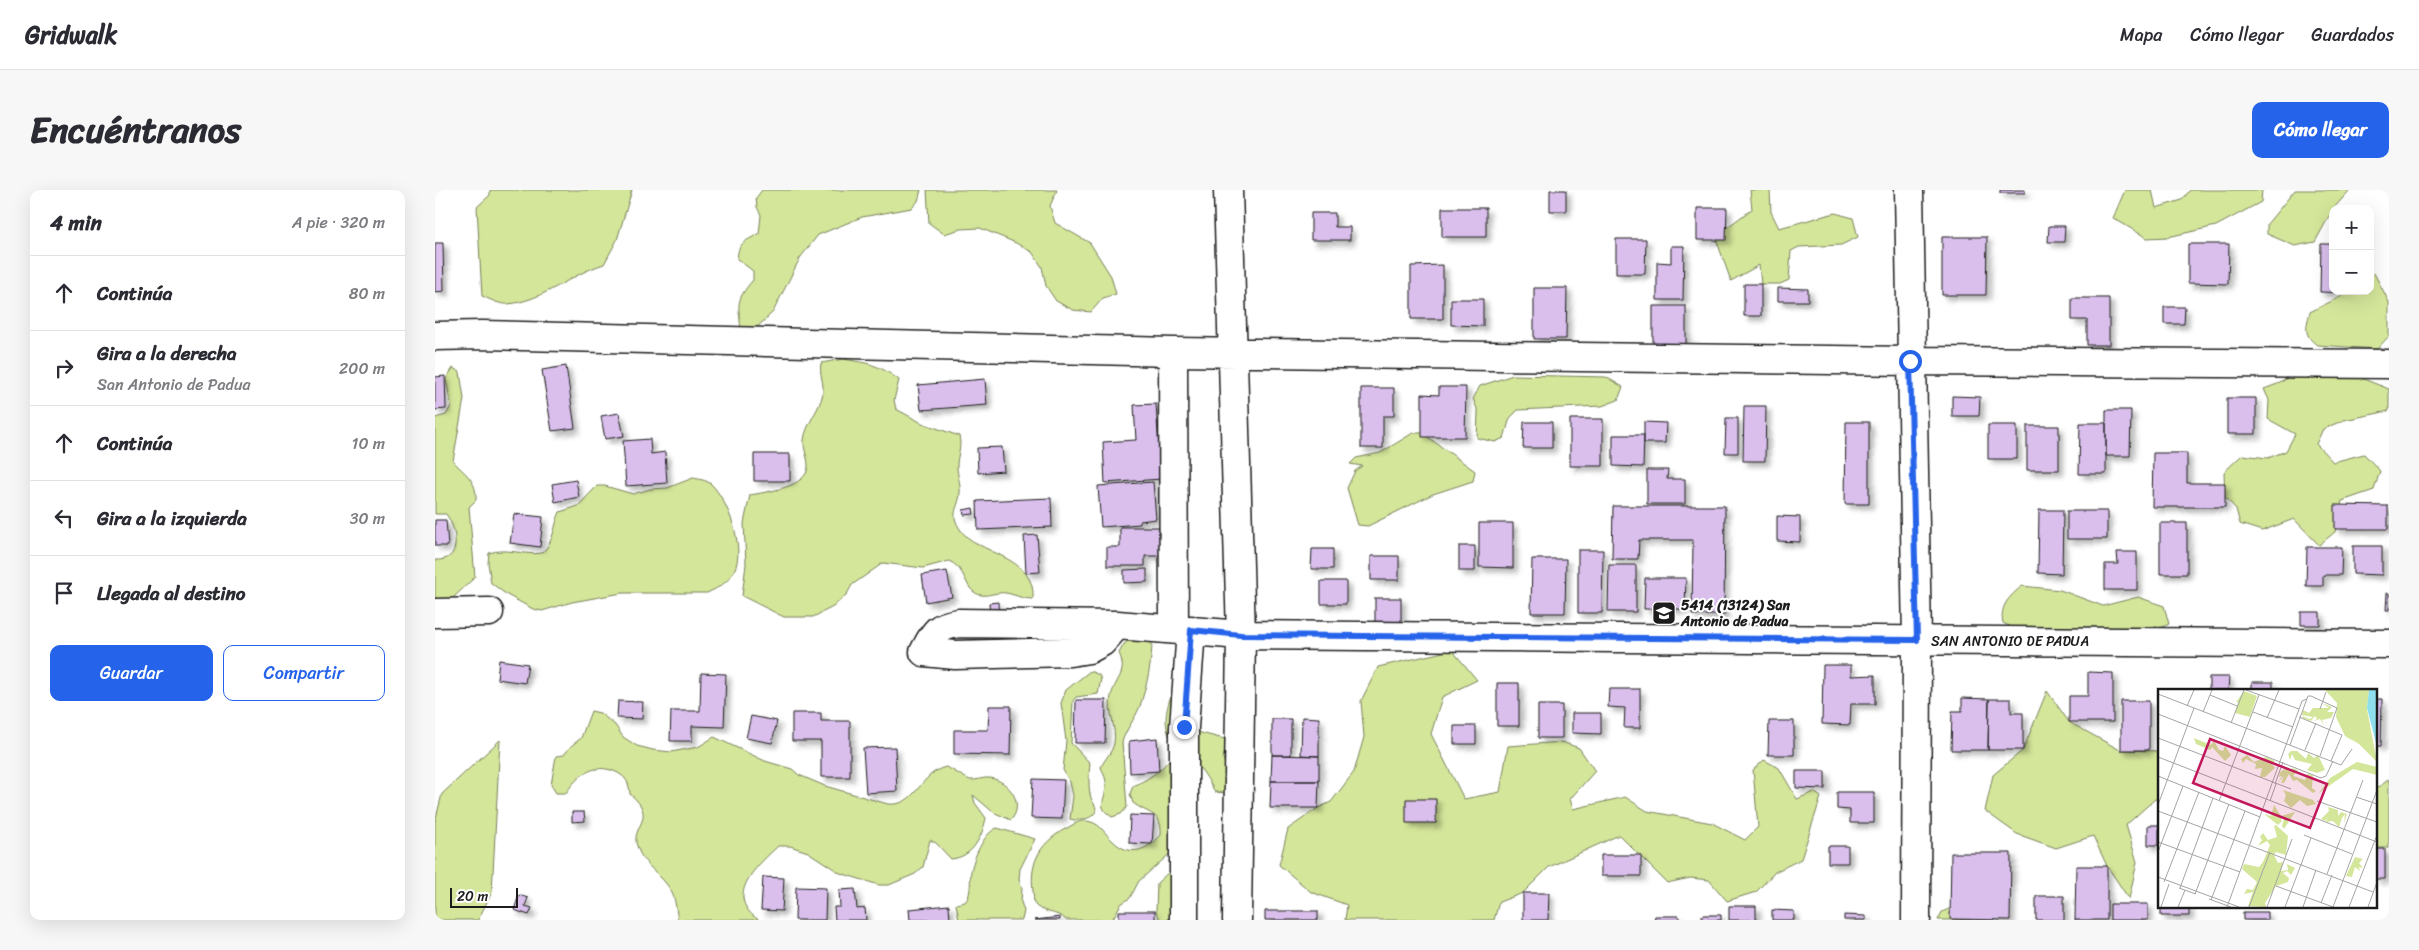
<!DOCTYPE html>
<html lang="es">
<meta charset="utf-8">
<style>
:root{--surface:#fff;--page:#f7f7f7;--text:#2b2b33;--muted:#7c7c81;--line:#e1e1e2;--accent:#2563eb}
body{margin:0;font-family:Sriracha,sans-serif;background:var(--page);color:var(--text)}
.controls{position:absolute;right:15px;top:15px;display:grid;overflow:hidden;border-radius:10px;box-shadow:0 5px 20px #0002}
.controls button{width:45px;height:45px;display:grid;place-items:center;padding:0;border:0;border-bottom:1px solid var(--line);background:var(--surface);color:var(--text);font:25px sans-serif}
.scale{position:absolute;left:15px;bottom:12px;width:68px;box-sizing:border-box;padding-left:5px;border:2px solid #1c1c1c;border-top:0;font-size:14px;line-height:18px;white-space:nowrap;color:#1c1c1c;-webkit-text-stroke:4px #fff;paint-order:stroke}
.stop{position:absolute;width:15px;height:15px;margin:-11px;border:4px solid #2563eb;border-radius:50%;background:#fff}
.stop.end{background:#2563eb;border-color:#fff;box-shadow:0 1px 5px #0008}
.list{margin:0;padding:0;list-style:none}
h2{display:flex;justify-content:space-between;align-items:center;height:65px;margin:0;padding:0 20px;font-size:21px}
h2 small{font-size:16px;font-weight:400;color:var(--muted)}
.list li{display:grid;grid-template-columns:32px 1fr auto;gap:15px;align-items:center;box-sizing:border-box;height:75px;padding:0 20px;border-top:1px solid var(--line)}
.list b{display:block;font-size:19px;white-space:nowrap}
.list p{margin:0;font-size:16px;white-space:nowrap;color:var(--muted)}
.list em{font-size:16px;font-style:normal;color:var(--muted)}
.actions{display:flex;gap:10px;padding:15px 20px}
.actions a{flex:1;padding:11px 0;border:1px solid var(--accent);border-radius:10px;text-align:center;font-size:18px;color:var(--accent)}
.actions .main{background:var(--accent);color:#fff}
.icon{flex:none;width:28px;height:28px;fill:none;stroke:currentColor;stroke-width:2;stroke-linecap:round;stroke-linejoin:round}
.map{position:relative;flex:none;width:1954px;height:730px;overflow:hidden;border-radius:10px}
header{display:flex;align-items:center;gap:30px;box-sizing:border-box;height:70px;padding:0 25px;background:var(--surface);border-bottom:1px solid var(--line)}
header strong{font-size:24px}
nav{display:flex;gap:28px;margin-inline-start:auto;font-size:18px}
.intro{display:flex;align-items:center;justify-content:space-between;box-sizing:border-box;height:120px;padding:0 30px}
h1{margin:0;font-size:35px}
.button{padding:12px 22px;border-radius:10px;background:var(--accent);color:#fff;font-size:18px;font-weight:700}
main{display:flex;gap:30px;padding:0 30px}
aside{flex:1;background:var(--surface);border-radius:10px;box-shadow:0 5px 20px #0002}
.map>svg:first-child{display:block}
.green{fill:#d4e69a;stroke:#78815b}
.building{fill:#dabfed;stroke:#1c1c1c;filter:url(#shadow)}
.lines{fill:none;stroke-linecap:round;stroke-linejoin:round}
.minor-casing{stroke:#1c1c1c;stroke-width:31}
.minor{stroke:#fff;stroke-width:28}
.route{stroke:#2563eb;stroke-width:6}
.labels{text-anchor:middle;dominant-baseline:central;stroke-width:4;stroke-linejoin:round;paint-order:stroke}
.poi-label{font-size:14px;font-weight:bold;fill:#1c1c1c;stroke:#fff;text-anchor:start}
.street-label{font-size:14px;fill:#1c1c1c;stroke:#fff}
.inset-road{fill:none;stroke:#a4a4a4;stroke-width:1}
.view{fill:#c2185b;fill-opacity:0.15;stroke:#c2185b;stroke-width:2.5}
.inset-edge{fill:none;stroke:#1c1c1c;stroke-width:2.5}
</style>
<header>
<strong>Gridwalk</strong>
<nav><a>Mapa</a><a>Cómo llegar</a><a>Guardados</a></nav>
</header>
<div class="intro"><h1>Encuéntranos</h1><a class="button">Cómo llegar</a></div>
<main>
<aside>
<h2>4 min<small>A pie · 320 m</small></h2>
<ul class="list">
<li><svg class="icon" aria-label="ahead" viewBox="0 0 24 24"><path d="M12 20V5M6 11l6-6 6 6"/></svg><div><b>Continúa</b></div><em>80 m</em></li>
<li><svg class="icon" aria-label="right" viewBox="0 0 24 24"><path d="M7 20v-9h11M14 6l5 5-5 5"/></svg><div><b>Gira a la derecha</b><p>San Antonio de Padua</p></div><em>200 m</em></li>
<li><svg class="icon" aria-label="ahead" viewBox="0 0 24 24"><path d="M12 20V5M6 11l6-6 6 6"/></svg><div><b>Continúa</b></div><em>10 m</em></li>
<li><svg class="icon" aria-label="left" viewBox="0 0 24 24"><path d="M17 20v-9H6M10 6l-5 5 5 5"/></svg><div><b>Gira a la izquierda</b></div><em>30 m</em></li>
<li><svg class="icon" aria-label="arrive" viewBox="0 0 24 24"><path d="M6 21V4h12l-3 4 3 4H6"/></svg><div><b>Llegada al destino</b></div></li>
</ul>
<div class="actions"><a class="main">Guardar</a><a>Compartir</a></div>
</aside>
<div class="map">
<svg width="1954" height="730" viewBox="0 0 1954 730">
<defs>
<filter id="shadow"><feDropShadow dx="4.5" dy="4.5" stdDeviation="2.5" flood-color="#0004"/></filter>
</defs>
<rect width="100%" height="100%" fill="#fff"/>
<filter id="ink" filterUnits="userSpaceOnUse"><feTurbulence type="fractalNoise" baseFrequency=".02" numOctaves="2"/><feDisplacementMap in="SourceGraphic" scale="10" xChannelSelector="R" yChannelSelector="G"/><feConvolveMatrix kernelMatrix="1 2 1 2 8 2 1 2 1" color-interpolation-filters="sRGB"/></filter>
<g filter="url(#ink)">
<path class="green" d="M55,0H197L182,50L169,74C136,84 108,111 73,114C65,115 54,109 47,106L42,17L55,5Z
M327,0H486L483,11L477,18L427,27L383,45L365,68L338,122L316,143L306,142C304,114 299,112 318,90V81L302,69C303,53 310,51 324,44L326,25L322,17L321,8Z
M492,0H622L615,16L620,33L655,53L676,86L681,104L668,108L656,122L638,120L621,111L611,96L607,77L597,62L581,53L545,38L526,39L509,44L494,33Z
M1315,0H1335L1336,22L1344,38L1400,23L1418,28L1423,47L1406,55L1364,57L1356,61L1354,90L1345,94H1326L1324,75L1296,91L1280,46L1317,19Z
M1690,0H1717L1721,18L1747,10L1755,0H1827L1826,12L1781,36L1733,47L1712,48L1678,28Z
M1860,0H1915L1898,19L1880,52L1860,56L1832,44V34Z
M1939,83L1954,112V146L1942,159L1882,155C1868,145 1871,137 1875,122L1917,101H1935V86Z
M408,169C433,173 443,174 464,190L459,210L461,219L487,233L524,246C527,258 522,265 522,276C522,285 526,294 525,303C524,318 514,323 525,339C540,364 602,365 598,409C588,409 581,405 571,403C558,401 546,412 535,398C528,387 527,377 514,371L488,378L448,373L417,395L412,404L398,417L378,427H349L307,406L311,374L309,333L315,305C331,302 373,297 373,276C373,267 368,259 369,250C371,233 385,220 388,203C389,192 384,184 386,173Z
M18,178L25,182L29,209L18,271C30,284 42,290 41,310L34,317L40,387L18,408L0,409V370C28,372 22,339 11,324H0V228L11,225L16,216L11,189Z
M1908,181L1954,199V221L1909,230L1888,239L1881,254L1898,272L1929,264L1945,281L1939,300L1907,311L1900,342L1884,355L1859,329L1827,341L1805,334L1801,319L1790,307L1789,282L1807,265L1833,268L1851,261L1860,244L1833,229L1834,210L1829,199L1845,193L1855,186Z
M1078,185L1171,187L1188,197L1183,210L1167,216L1083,220L1075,228L1069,248L1060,252L1042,248L1043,221L1038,209L1045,196Z
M978,243H987L1040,281L1038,291L998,304L933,336L923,335L912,298L920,281L927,276L915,274L921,268L945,263Z
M258,288C264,289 271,290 276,294C293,310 311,359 299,381C294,392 283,398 272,403H187L137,412L107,421L98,419L72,405L56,393L53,373L54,363C71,357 90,366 107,363C120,350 118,337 125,322L143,316L162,296H170L198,304L215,299L232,298Z
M1587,396L1625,400L1668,416L1703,407L1729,416L1734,434L1717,442L1579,438L1568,433C1564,416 1575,406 1587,396Z
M696,449L717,450C717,472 712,495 705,516C700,529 691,539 687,552L692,617L686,624L677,627C661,616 670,612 671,596C672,590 668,583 666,577C670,568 677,563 679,553C682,538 672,522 676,506C681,487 693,484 684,463L689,454Z
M1017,460L1042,490L1007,507L996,544L1029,609L1065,602L1073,556L1127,552L1144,558L1160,581L1135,609L1138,619L1190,607L1212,621L1277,633L1310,650L1323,637L1318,580L1329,570L1344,578L1362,609L1379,602L1386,607L1366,669L1340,682L1321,702L1292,711L1274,690L1255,688L1232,693L1184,645L1114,677L1088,703L1064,712L1059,730H910L912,715L876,702L844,675L853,639L883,618L896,612L919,582L929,547L926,511L943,477Z
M655,481L664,485L666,489L663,504L641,507L638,511L636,553L655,573C654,584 653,598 656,608C657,612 661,615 661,619C661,629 642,632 635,629L638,606L635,592L628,580L631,551L626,513L631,500Z
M746,496L758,537L766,543L793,550L788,568L797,600L790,603L780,602C767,579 765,574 740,562C729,534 728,529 738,499Z
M1612,501L1634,532L1685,560L1724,561V610L1720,609L1691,635L1702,672L1694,709L1672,676L1658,646L1621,658L1582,644L1550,621L1558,585L1588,560Z
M156,521L165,523L180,535L188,547L202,556L218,560L236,562L263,557L279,547L330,571L357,579L364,585L390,596L453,614C482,617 484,583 511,577C519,580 527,587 535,590C541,591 548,587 555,588C575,591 590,614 576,630L558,622L538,605L540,613L551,628C547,647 538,667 516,669L501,653L495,650L488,677L480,684L454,695H444L405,683L373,662L355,656H343C323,675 287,706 324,730H243C241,721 241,711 237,703C229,685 208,677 202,656C195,636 224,628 195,604C194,592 191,587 181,582C159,572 143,585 131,603H121L116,595L121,566L129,565L135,557L146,548Z
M65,550L57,702L43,730H0V632L7,604Z
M734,570L743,572L747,653L704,691L695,708L686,714L677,730H631C623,721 603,723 599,713C598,710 599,705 598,701C594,671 606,651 634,637C639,634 645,630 651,631C665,632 669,643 678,651C695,668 712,660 726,645C727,622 714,625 698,613L695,604L698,596C709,592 728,579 734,570Z
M1954,589V658H1940V596L1943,598Z
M562,638L600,649L585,679L584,689L587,698L586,712L589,721L587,730H524L521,714L530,712L533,708C537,696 534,686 537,677C540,665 550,642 562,638Z
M735,681L744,683L760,730H725L721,721L722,693Z
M1523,715L1536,730H1503L1507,722Z"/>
<path class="building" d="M1115,0H1131V21H1115Z
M1565,0H1590V3H1565Z
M1007,18H1051V47H1007Z
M1262,18H1292L1291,50H1262Z
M876,23H900V37H915V50H876Z
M1614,36H1630L1629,52H1613Z
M1507,47H1552L1551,105H1507Z
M1181,49H1211L1210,84H1181Z
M0,53H8L9,101L0,102Z
M1753,54H1794L1793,94L1753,93Z
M1886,54H1898V101L1915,103L1885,102Z
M1236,56H1249L1248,110H1222V72L1236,73Z
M1008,75V129H976V76Z
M1309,94H1326V126H1309Z
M1099,98H1132L1131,149H1099Z
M1343,98L1373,99V111H1343Z
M1637,108H1674V155H1652V130H1637Z
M1016,109H1048V136L1016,135Z
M1218,116H1251V154H1218Z
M1729,117H1750L1749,134H1729Z
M131,176L140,238L117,241L107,180Z
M10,186L11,219L0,220V187Z
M550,189L552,215L486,220L483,195Z
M1004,197H1031L1030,247H987V204L1004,205Z
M926,198H959V226H948V258H926Z
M1517,206L1545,207L1544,226H1517Z
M1792,208H1821V244H1792Z
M721,214L726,289L670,293L668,252L701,250L699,215Z
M1309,216H1331L1330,271H1308Z
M1671,220H1696L1695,266H1671Z
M184,223L189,246L170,249L166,226Z
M1291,228H1303V263H1290Z
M1135,229H1168V276H1135Z
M1089,232H1117V258H1088Z
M1209,232L1231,233L1230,253H1209Z
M1411,232H1434V314H1410Z
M1645,233H1671V284H1644Z
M1553,235H1582V269H1553Z
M1592,236H1624V280H1592Z
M1178,245H1209L1208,277L1178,276Z
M215,249L216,264L230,262L232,293L191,296L188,251Z
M567,257L569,281L543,283L542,258Z
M1718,263H1752V293H1790V317H1717Z
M319,264H355V291H319Z
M1212,280H1233L1232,289H1250V314H1212Z
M141,290L144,307L120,312L117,294Z
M718,292L721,329L705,331V334L666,337L663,296Z
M616,308L617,337L543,340L542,311Z
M1900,315L1953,316V339H1900Z
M1178,316H1290L1289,425H1257L1258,350H1204L1203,369H1177Z
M538,318L539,324L529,325L528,320Z
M1604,320H1628L1627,384L1603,383Z
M1632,321H1672V349H1632Z
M79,324L108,327L105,357L75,353Z
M1342,326L1365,327V352L1342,351Z
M0,330H11L13,356H0Z
M1044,333H1078V378L1044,377Z
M1725,333H1752V384H1725Z
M685,337H725V366H710V376H672V357H685Z
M602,345L605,382L591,383L589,346Z
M1024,356H1040V381H1024Z
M1918,356H1947V385L1918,384Z
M1872,357H1907L1906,385H1888V396H1871Z
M877,359H898V379H876Z
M1143,360H1168L1167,423H1143Z
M1682,362H1702V400H1670V374H1683Z
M936,366H964V390H936Z
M1097,369H1131L1130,423H1096Z
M1174,375H1201V422H1173Z
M712,379V392L689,393V380Z
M512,381L517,407L491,412L487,385Z
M1210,388H1251L1250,419H1209Z
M886,391H911V414H886Z
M1952,403H1954V420H1951Z
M940,408H966V434L940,433Z
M563,412L564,428H555L554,413Z
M1866,422H1885V435H1866Z
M64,470L93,474L90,493L62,489Z
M1388,475H1416V486L1440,485V514H1416L1415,535L1387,534Z
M1653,482L1678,483V532H1634V506H1653Z
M266,483L291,484L289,537L257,536V551H235L236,521H265Z
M1774,487H1794L1793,500H1774Z
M1817,492H1838V500H1817Z
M1062,493H1084V536H1062Z
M1174,499H1205V538H1189L1190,518L1173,517Z
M1527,508L1554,509L1553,560H1516L1517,521H1527Z
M1554,509H1576V523H1588V560H1553Z
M1940,509H1947L1946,556H1940Z
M641,510H671L670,553H640Z
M183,511L208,512L207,529L182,528Z
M1686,511H1714V560H1686Z
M1103,515H1127V548H1103Z
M554,516H576L575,565L519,564V540H553Z
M357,523H386V531H415V587H386V551H357Z
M1137,523H1166V544L1137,543Z
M316,526L342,531L337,553L311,548Z
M867,527L884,528V566L866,565Z
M837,529H856V565H837Z
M1334,531H1359V565H1333Z
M1019,536H1041V554H1019Z
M722,548L724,581L695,583L694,551Z
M460,557L462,601L431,603L428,558Z
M837,565L884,566V591H836Z
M1361,581H1390V599L1361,598Z
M598,589L629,590L627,629L596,628Z
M836,591H884L883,618H835Z
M1402,602H1439V633H1415V620L1402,619Z
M971,609H1001V633H971Z
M137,622H149L150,631L137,632Z
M695,625L719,626L717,654L694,653Z
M1713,635H1724V655H1713Z
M1393,656H1413V673H1393Z
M1940,659H1950V689H1940Z
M1516,663H1576L1575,730L1515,729Z
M1166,665H1206V686H1166Z
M1641,676H1672V730H1640Z
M328,687L349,688L347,721L326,720Z
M361,697L391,698L390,730H360Z
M420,699L422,719L430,718L431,730H400L399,717H405L404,700Z
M1088,703H1114L1113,730H1088Z
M84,705L93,708L90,716L97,718L94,725L79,720Z
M1601,706H1629V730H1601Z
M1675,714H1713V730H1675Z
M514,715L515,730H475L474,719Z
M1294,716H1321V730H1294Z
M1726,716H1754V726H1726Z
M1337,720L1359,721V730H1337Z
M684,721H720V730H684Z
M830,721H883V730H830Z
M1808,722H1832V730H1808Z
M1267,725H1286V730H1267Z
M1409,725L1431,726V730H1409Z
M1220,726H1244V730H1219Z
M625,727V730H600Z"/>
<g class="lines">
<g class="minor-casing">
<path id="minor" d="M793,0L806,445L802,730
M1474,0L1482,450L1481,730
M0,146L47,145L738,162L1475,171L1954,174
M738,162L739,439
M0,423L54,422
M682,435L667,452L654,459L635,462L520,465L489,462C499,443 501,436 524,433L682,435L806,445L1954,454
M749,730V537L756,440"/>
</g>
<use href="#minor" class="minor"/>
</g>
</g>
<g class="lines" filter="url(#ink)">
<path class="route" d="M749,537L756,440L806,445L1482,450L1475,171"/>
</g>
<defs>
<g id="school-square" transform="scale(1.25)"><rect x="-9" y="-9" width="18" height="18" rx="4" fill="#1c1c1c" stroke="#fff"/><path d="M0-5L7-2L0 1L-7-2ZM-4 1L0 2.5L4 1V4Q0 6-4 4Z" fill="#fff"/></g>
</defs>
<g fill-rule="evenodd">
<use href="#school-square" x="1229" y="423"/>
</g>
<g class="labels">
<g class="poi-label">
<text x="1246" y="415">5414 (13124) San<tspan x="1246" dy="16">Antonio de Padua</tspan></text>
</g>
<g class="street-label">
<text x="1575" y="451">SAN ANTONIO DE PADUA</text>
</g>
</g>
<g transform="translate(1723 499)">
<rect width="219" height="219" fill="#fff"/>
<path d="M167,1H211L209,20L219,73L201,55L187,47L178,28L179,14ZM86,2L99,7L92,28L77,24L80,13H73H78ZM164,14L174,18L169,23H176L173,29L164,31L166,36L162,30L156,32L159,30L157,27L153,32L145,29L144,27L152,30L155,28L144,26L145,21L151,24L155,19H171ZM36,49L53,56L56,52L61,61L65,62L67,57L73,66L67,72L54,58L52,61L38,55ZM133,62H139L148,70L150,64L156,69L160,66L167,81L159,84L149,81L154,75L137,71L134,65L132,71L130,65ZM89,66L96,73L108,68L117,72L114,75L117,79L107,88H102L104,79L97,80L98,75L88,70L85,74L83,70ZM199,73L219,78V86L195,80L161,104L172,89ZM130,78L133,83L134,79L140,81L135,87L147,91L149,85L155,86L154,99L158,102L155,104L139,91L135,92L131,85L126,94H123L126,87L120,94L124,87L121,88L122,83ZM125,101L155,111L158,115L149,117L142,111L133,119L126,112L128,106ZM116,116L123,127L137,123L126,140L124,137L126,130L122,128L124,132L120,136L106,125L113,127ZM170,118L180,121V127L183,123L189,125L186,134L187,125L184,129L181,138L175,132L168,133L169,129L167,132L163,130L171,122ZM118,136L130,147L128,166L118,163L116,166L120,174L125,173L123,182L130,181L129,175L137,179L133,186L129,182L125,184L131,189L130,193L118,197L107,214L108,218L90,217L95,203L86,205L89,200L95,201L99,193L84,180L86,175L101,178L105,173L112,156L109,152L100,157L104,151L102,148L105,144L110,151L119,148L116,137ZM197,168L205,170L201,174L205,179L201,178L202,182L197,178L194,188L188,187Z" fill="#d4e69a"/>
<path d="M211,1H219V58L209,19Z" fill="#8edeeb"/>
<path class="inset-road" d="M88,1L141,20M0,5L183,76L194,60M52,6L79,17M29,17L36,1M162,20L168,3M45,23L54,1M95,23L135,38M0,25L163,89L168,87L175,72M141,28L184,46L173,72M109,29L121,1M73,34L86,1M0,49L133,100M132,56L150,7H153L179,19L162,67M147,61L158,34M0,68L219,153M0,87L102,128M117,95L125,73M198,108L219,115M61,112L101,6M112,112L118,95M159,112L219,133M0,116L36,19M0,122L215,203M146,146L194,165M0,153L82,183M0,163L25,97M169,185L205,91M0,188L81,218M6,193L41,103M118,197L175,218M21,199L38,205M22,199L55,109M37,205L71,115M51,210L73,218M53,211L87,122M163,214L174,186M3,218L11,195M20,218L27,201M69,218L144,12L149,10M91,218L112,163M109,218L134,150M127,218L153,149M145,218L158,181M175,218L219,101M191,218L219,146M210,218L219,193"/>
<path class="view" d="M52,50L169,95L152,139L35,94Z"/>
<rect width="219" height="219" class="inset-edge"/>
</g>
</svg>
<div class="controls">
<button>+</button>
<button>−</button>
</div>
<div class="scale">20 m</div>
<div class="stop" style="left:1475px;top:171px"></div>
<div class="stop end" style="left:749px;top:537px"></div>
</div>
</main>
